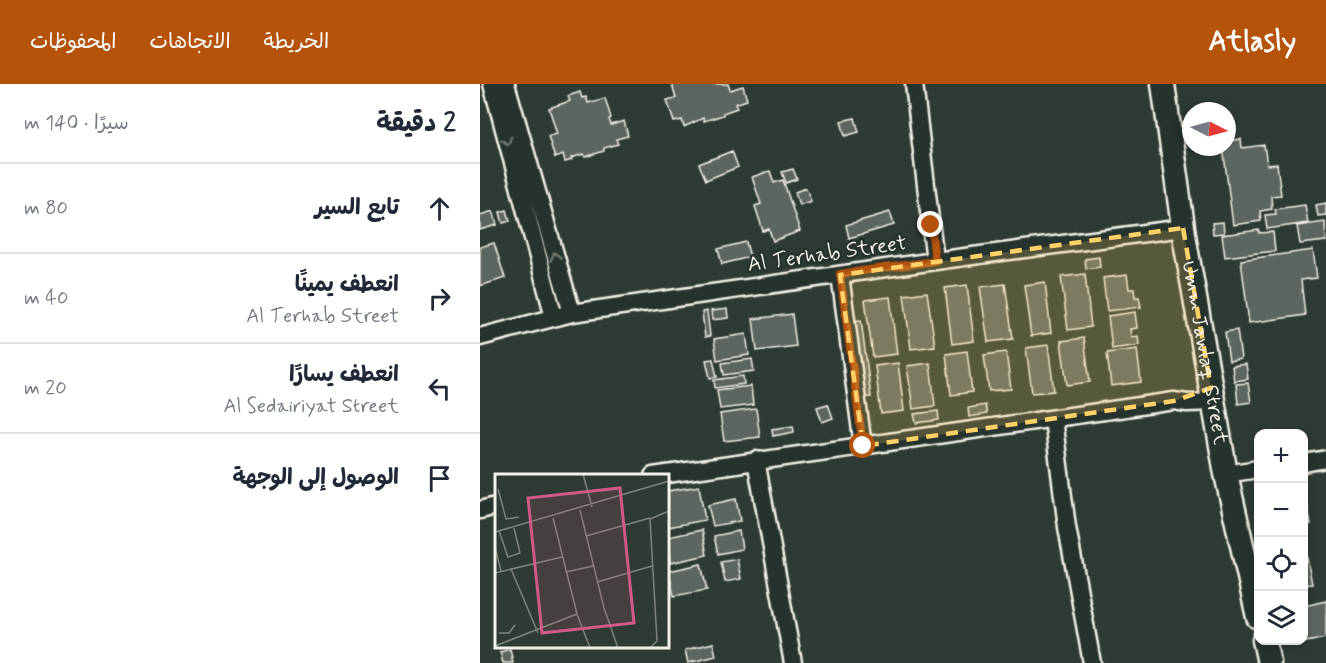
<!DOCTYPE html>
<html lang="ar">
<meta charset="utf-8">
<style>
:root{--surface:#fff;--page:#f2f2f3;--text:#1f2937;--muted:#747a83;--line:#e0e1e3;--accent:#b45309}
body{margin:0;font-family:Mynerve,"Playpen Sans Arabic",sans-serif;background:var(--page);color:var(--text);direction:rtl}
.controls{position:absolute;right:18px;bottom:18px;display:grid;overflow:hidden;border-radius:12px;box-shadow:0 3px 9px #0003}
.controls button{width:54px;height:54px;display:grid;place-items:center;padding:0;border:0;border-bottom:2px solid var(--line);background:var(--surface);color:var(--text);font:30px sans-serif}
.compass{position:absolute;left:702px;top:18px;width:54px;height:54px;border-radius:50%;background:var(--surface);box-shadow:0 3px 9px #0003;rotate:96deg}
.stop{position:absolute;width:18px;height:18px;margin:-14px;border:4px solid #b45309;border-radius:50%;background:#fff}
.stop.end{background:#b45309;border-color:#fff;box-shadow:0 2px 6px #0008}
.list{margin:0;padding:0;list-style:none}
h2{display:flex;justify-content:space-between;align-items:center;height:78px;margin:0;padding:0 24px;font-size:26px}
h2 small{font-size:20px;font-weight:400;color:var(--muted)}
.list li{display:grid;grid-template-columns:39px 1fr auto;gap:18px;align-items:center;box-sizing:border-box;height:90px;padding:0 24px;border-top:2px solid var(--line)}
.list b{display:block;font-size:22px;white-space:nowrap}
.list p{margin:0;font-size:20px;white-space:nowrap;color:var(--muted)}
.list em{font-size:20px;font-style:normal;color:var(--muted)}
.icon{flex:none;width:33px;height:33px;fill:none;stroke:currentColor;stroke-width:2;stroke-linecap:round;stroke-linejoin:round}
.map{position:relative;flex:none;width:846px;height:579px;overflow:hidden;direction:ltr}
header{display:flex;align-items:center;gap:36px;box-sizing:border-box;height:84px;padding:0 30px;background:var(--accent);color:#fff}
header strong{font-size:28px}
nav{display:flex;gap:33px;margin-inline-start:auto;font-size:21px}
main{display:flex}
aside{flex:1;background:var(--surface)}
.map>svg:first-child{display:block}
.building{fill:#5c655e;stroke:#f4f1e8;stroke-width:1.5}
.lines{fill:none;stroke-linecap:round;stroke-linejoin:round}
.street-casing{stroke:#f4f1e8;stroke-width:21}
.secondary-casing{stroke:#f4f1e8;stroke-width:27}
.street{stroke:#26332d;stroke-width:16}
.secondary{stroke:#26332d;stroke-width:22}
.oneway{stroke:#6e766e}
.route{stroke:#b45309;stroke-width:8}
.marked{fill:#ffd166;fill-opacity:0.2;stroke:#ffd166;stroke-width:4.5;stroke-dasharray:12 8;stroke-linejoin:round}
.labels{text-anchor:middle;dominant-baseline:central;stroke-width:5;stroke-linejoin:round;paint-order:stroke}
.street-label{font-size:21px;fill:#f4f1e8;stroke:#26332d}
.inset-road{fill:none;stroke:#7d847c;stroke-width:1.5}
.view{fill:#d15985;fill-opacity:0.15;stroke:#d15985;stroke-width:3}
.inset-edge{fill:none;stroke:#f4f1e8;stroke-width:3}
</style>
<header>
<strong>Atlasly</strong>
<nav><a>الخريطة</a><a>الاتجاهات</a><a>المحفوظات</a></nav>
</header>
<main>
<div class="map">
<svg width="846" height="579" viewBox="0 0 846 579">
<rect width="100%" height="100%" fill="#2e3b34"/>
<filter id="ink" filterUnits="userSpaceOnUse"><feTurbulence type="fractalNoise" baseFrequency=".0167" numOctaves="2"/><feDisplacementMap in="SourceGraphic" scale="12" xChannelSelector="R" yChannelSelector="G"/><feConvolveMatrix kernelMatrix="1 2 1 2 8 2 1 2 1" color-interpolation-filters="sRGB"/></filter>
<g filter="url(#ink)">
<path class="building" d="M192,0H248L250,6L263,2L267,16L255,20L257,24L243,29V31L224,37L223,34L204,43L202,36L194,38L187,16L196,14Z
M100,8L102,14L106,13L108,19L125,14L131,34L129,35L131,41L144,37L148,52L136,55L138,60L124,64V67L105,73L104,70L91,74L92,76L85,78L83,71L75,74L68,52L77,50L69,24L90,17L88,12Z
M375,34L379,48L365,52L361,37Z
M761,55L762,64L784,61L787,81L797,80L801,111L791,112L792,125L780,127L781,137L753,141L743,63H747V57Z
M252,67L258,83L226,96L219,80Z
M313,85L317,95L306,99L302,88Z
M290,87L294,99L303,96L320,147L293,157L289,145L283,147L275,122L281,120L272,93Z
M326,104L331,117L319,121L315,108Z
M846,119V131L838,132L836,121Z
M825,121L828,139L787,145L785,131L796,130L795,125Z
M27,126L30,137L23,139L20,128Z
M13,127L17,141L0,146V131Z
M410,128L414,141L369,154L366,141Z
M743,138L744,149L733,150L732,139Z
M845,138L846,157L820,160L817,142Z
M779,146V149L793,148L795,167L745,173L742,151Z
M266,158L270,173L242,180L238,165Z
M14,159L25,194L0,202V163Z
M833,166L837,194L821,196L825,231L769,239L761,176Z
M619,173L620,183L606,185L605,175Z
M605,190L611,243L588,246L581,193Z
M647,191L649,205H654L655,213H659L661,223L627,227L623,194Z
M565,198L571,249L551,252L544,201Z
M525,200L533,255L508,258L500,203Z
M487,201L494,257L472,260L465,204Z
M447,208L455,262L431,265L424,211Z
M410,213L417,270L393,273L385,216Z
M247,225L248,234L232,236L231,227Z
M227,227L230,252L225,253L222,228Z
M655,228L657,244L650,245L651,253L658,252L659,261L632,265L628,232Z
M312,230L316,262L277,267L273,235Z
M381,236L391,313L378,314L369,237Z
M757,246L761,275L749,277L745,248Z
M266,250L269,271L237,276L234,255Z
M604,254L610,298L587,301L581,257Z
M568,261L574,307L552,309L546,264Z
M657,265L661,298L631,302L627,269Z
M487,267L492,308L471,311L466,270Z
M526,268L531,305L509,307L504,271Z
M233,275L237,293L230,294L226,276Z
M272,275L274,287L244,291L242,279Z
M418,279L424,327L401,330L395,282Z
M450,279L455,322L433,325L427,282Z
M766,280L768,295L754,297L752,282Z
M263,292L264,300L235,304L234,296Z
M768,299L771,318L758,320L756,300Z
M271,302L273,321L240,325L237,306Z
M348,320L353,334L342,338L337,323Z
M505,321L507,330L489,333L488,324Z
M276,325L280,353L244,357L240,330Z
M458,327L459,336L436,339L434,330Z
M313,342L314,348L293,352L292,345Z
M219,402L225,436L188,443V407Z
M826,414L831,440L824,441V415Z
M256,415L260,437L233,442L228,421Z
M222,446L227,471L190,479L188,453Z
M259,447L262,465L238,470L234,452Z
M824,458L832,500L824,501Z
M257,475L261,495L245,498L241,478Z
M221,480L227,506L194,512L189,487Z
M846,517V554L812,561L811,556H824V522Z
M233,559L236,572L208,579L205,566Z
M30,565L33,579H23L20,568Z"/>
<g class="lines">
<g class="street-casing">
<path id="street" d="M12,0L74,233
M26,0L92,229
M434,0L455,177
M360,191L383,362
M0,253L92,229L455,177L703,144
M573,335L587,443L612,579
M276,376L313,579
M824,379L846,375
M746,390L778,385
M173,392L694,317L707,319L734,318
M0,426L16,422"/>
</g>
<g class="secondary-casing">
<g id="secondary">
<path id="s1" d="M683,0L705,157L746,390L778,533"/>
<path d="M784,556L789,579"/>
</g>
</g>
<use href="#street" class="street"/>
<use href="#secondary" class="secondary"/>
</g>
<defs><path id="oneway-chevron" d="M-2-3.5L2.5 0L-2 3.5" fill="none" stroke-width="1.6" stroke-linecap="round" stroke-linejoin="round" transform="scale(1.5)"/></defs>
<g class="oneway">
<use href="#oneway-chevron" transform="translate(27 57) rotate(75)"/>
<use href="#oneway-chevron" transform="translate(75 172) rotate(-106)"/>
</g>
</g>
<g class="lines" filter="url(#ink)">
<path class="route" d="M383,362L360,190L455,177L451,141"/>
</g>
<path class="marked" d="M703,144L731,304L694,317L383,362L360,191Z"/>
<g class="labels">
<g class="street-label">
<text transform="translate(347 170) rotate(-8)">Al Terhab Street</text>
<text stroke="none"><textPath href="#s1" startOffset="272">Umm Jawlaq Street</textPath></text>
</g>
</g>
<g transform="translate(15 390)">
<rect width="174" height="174" fill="#2e3b34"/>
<path class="inset-road" d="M88,0L97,33M3,15L11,45L24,43M85,36L109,134L123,174M58,44L82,140L95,174M4,57L13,83L25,79L19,54M0,58L174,7M91,62L155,44M0,73L6,97M16,95L43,159M71,98L98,92M0,99L67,83M102,108L157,92M4,159H14L20,151M0,172L82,140M155,174L162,167L155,45L174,37"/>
<path class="view" d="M125,14L139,149L47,159L33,24Z"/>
<rect width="174" height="174" class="inset-edge"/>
</g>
</svg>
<div class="controls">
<button>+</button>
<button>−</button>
<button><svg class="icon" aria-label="locate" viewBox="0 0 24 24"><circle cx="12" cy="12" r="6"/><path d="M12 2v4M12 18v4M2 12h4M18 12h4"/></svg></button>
<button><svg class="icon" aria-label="layers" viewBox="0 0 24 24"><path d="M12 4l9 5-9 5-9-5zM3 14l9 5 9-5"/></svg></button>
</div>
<svg class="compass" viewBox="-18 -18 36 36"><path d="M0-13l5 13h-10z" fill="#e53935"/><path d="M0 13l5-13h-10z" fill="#747a83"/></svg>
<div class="stop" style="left:383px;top:362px"></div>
<div class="stop end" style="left:451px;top:141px"></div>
</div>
<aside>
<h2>2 دقيقة<small>سيرًا · 140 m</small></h2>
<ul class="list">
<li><svg class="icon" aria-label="ahead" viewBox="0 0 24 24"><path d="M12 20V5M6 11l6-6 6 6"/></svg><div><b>تابع السير</b></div><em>80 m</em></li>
<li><svg class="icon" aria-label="right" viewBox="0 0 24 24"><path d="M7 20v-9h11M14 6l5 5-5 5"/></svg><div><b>انعطف يمينًا</b><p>Al Terhab Street</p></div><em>40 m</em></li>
<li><svg class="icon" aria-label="left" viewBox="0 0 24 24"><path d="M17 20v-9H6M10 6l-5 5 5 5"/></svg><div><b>انعطف يسارًا</b><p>Al Sedairiyat Street</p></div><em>20 m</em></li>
<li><svg class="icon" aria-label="arrive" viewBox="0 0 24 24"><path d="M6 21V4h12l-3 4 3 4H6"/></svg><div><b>الوصول إلى الوجهة</b></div></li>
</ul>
</aside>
</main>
